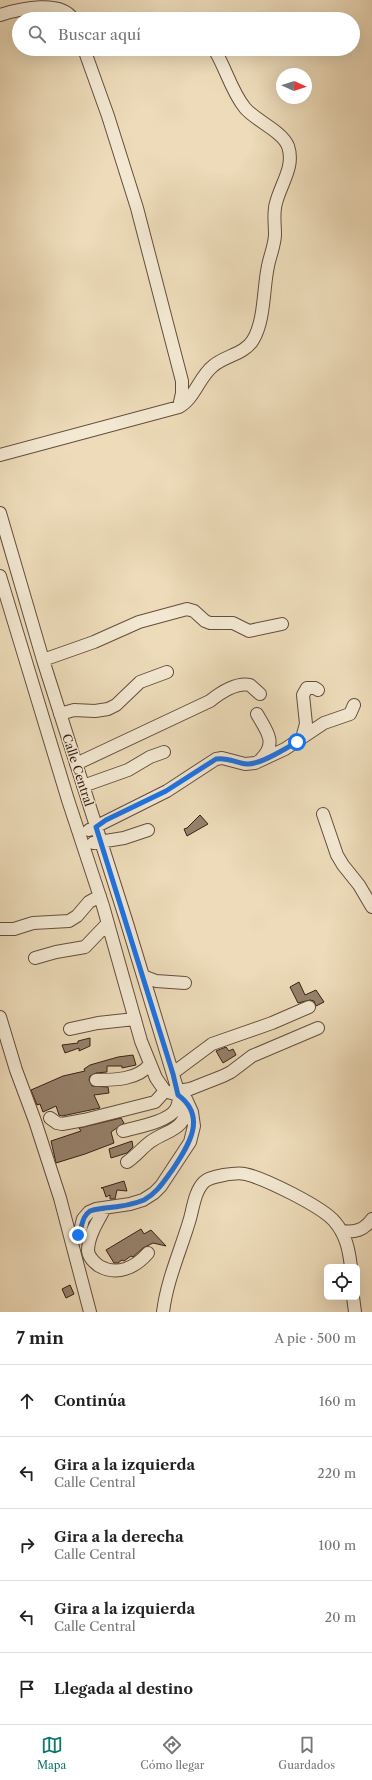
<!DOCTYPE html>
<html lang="es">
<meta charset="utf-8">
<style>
:root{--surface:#fff;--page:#f2f2f2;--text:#222;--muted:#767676;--line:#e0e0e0;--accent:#0f766e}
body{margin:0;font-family:"Libre Caslon Text",serif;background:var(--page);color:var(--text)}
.controls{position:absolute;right:12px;bottom:12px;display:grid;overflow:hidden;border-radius:6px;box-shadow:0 4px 16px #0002}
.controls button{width:36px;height:36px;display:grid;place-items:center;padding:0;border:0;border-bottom:1px solid var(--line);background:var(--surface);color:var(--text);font:20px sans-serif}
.compass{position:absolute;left:276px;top:68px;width:36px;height:36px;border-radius:50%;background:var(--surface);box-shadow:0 4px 16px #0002;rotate:93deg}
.stop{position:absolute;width:12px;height:12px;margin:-9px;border:3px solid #1a73e8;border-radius:50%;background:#fff}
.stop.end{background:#1a73e8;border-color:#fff;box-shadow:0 1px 4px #0008}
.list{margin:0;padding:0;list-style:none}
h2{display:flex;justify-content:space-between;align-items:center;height:52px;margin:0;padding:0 16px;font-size:17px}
h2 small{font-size:13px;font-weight:400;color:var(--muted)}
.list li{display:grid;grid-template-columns:26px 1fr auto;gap:12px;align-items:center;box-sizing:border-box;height:72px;padding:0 16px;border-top:1px solid var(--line)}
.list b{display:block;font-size:15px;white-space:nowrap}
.list p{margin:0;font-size:13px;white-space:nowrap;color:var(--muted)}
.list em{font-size:13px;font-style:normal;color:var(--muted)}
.icon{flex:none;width:22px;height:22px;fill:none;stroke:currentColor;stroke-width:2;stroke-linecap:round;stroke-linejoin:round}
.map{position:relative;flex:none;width:372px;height:1312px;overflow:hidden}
.search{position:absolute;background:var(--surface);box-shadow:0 4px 16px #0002;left:12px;right:12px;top:12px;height:44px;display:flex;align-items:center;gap:10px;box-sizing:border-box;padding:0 14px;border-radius:22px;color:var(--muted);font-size:15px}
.sheet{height:412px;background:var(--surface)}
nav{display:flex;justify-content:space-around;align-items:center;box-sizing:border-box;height:56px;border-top:1px solid var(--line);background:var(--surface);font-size:11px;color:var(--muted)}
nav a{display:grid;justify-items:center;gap:2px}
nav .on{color:var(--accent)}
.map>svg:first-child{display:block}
.building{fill:#96816b;stroke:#371f16}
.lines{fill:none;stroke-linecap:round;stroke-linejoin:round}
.minor-casing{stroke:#644e3f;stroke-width:14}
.minor{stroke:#f3e8d2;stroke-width:12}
.route{stroke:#1a73e8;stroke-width:5}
.labels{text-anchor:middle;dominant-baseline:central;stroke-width:3;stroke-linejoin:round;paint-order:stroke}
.street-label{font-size:12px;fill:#371f16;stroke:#f3e8d2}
</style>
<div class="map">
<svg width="372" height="1312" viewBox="0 0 372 1312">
<rect width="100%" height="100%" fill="#eddbb9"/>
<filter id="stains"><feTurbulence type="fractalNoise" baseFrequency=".005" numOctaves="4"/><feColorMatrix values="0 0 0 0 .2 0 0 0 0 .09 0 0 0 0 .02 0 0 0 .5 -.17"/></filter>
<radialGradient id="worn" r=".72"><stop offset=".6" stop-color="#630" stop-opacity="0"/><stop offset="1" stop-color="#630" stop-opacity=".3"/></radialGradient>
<path class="building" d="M200,815L208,824L187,836L184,829L187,828Z
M299,982L305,995L316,990L324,1002L316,1006L314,1001L310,1000L298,1003L290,987Z
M90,1038V1046L79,1051V1048L65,1053L62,1045L78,1043V1041Z
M226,1047L229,1051L233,1049L236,1055L223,1063L216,1051Z
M133,1055L136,1065L122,1068V1066H107V1072L96,1073L90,1076L89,1080L92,1086L108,1087L109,1093L94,1095L100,1108L62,1116L59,1115L56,1106L43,1112L40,1104L37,1105L31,1090L63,1076L85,1071L84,1069L90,1065L118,1057Z
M121,1118L124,1123L111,1132L114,1143L85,1154L56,1163L51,1141L81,1131L79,1128Z
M132,1141L133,1147L127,1153L111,1158L109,1149Z
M124,1181L127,1191L117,1190L115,1199H110V1195L106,1197L103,1188H101Z
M141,1229L144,1234L151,1230L166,1246L153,1243L143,1248L133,1257L131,1256L124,1261L122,1260L118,1263H114L106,1250Z
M70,1285L74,1294L66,1298L62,1289Z"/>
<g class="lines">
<g class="minor-casing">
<path id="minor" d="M0,15C22,8 61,0 73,19
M84,49L108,116L137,208L182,381V393L179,407
M0,455L179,407C195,398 199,377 213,366C224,356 245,354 253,340C265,320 263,289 268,266C270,255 275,245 275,234C275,223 273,213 276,203C281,183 295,167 288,146C282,131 256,121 245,108C231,91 226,68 214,49
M0,513L43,660L126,920L178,1091C179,1096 179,1104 176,1109C168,1122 137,1127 123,1131
M0,576L68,800L103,906L141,1041L156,1078L165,1091L178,1095L186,1099L192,1112L194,1126L190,1142L161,1186L154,1193L143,1200L130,1204L96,1209L89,1212L83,1219L80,1231L78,1235L71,1237
M43,660L94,642L139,622L187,609L194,611L205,621L210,623H233L249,631L282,624
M60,714L74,710L95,711L108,709L116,705L140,682L167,672
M257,714C266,730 278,743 261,759
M302,738L306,724L303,695L307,688H315L318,690
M76,764L210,701C220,693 236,682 250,685L260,694
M83,786L128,770L150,757L164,752
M323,814L337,855L343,865L359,885L372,907
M89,830L167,791L216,759L222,758L245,764L255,763L285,749L324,723L350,714L354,705
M93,843L124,838L148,830
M0,929H14L33,923L69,921L77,916L89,902L100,896
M35,958L56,952L85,947L108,923
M143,976L156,981L185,983
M0,1017L16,1070L35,1121L60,1198L90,1312
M70,1029L98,1023L135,1019
M173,1073L212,1044L272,1023L309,1007
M96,1080C114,1080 138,1080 150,1064
M178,1091L190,1089L223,1076L231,1072L252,1056L318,1028
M50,1118L57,1123L62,1124L84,1120L155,1102L165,1091
M127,1162C135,1157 142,1148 150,1142C168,1129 188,1131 186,1101
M105,1208C98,1221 88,1236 88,1251C89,1258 94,1262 99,1266C117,1276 135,1268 148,1253
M341,1231C355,1233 364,1230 372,1219
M353,1297L355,1312
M163,1312C167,1280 180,1252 189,1222C193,1210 194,1192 204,1182C210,1176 237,1172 245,1174C264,1178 323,1207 335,1222C346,1235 349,1250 351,1267"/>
</g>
<use href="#minor" class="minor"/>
</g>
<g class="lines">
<path class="route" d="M78,1235C83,1227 81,1217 90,1211C95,1209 100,1209 105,1208C117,1207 132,1205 144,1200C157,1193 164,1181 173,1169C188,1146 208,1117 178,1095L173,1074L96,827L106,820L166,791L216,759C228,757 236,763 247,764C260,765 285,749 297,742"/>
</g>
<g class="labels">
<g class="street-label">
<text transform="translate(78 770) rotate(72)">Calle Central</text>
</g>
</g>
<rect width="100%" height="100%" filter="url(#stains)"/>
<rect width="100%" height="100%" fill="url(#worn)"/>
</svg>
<div class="controls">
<button><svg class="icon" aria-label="locate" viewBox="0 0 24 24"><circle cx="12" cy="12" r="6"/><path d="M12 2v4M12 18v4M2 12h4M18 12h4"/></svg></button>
</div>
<svg class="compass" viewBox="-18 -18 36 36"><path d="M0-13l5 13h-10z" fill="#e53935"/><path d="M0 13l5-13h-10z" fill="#767676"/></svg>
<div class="stop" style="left:297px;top:742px"></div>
<div class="stop end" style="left:78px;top:1235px"></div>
<div class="search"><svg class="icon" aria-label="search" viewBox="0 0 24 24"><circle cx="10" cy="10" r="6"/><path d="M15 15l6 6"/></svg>Buscar aquí</div>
</div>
<section class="sheet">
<h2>7 min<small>A pie · 500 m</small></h2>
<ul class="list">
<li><svg class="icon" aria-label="ahead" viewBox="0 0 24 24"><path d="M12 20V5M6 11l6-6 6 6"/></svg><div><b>Continúa</b></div><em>160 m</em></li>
<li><svg class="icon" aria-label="left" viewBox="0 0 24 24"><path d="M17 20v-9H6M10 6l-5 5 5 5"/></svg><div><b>Gira a la izquierda</b><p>Calle Central</p></div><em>220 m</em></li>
<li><svg class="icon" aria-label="right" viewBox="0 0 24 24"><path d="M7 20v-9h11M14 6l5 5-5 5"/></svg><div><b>Gira a la derecha</b><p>Calle Central</p></div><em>100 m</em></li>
<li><svg class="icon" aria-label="left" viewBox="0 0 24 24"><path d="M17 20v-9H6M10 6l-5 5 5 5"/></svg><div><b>Gira a la izquierda</b><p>Calle Central</p></div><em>20 m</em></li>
<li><svg class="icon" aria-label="arrive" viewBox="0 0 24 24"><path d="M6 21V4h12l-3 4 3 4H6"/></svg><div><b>Llegada al destino</b></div></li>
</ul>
</section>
<nav>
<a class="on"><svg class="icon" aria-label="map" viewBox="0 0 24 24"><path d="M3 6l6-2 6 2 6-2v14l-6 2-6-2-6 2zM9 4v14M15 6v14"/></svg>Mapa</a>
<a><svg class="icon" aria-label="directions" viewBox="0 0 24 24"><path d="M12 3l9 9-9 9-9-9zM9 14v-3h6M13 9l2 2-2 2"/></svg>Cómo llegar</a>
<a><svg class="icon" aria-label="saved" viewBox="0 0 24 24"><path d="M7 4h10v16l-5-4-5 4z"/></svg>Guardados</a>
</nav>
